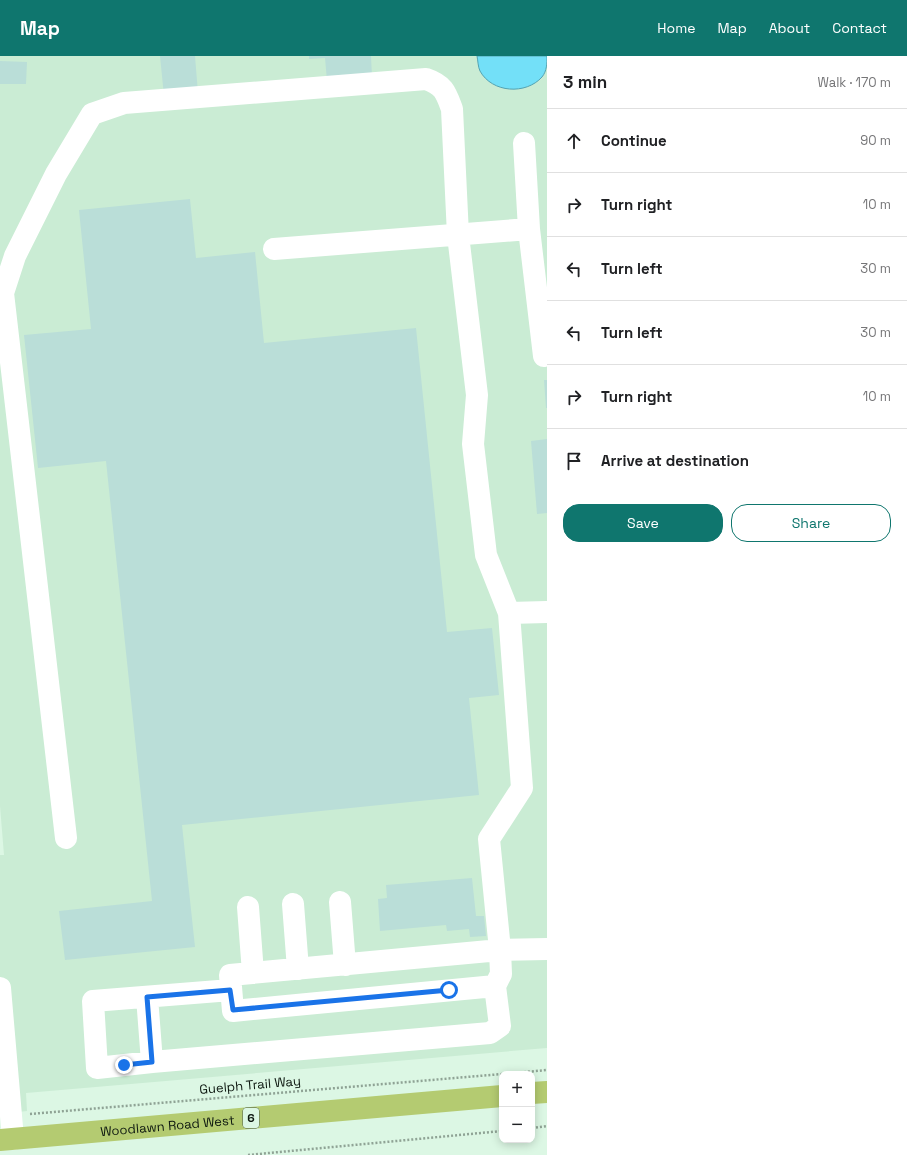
<!DOCTYPE html>
<meta charset="utf-8">
<style>
:root{--surface:#fff;--page:#f6f6f6;--text:#202124;--muted:#757577;--line:#e0e0e0;--accent:#0f766e}
body{margin:0;font-family:"Space Grotesk",sans-serif;background:var(--page);color:var(--text)}
.controls{position:absolute;right:12px;bottom:12px;display:grid;overflow:hidden;border-radius:8px;box-shadow:0 2px 10px #0003}
.controls button{width:36px;height:36px;display:grid;place-items:center;padding:0;border:0;border-bottom:1px solid var(--line);background:var(--surface);color:var(--text);font:20px sans-serif}
.stop{position:absolute;width:12px;height:12px;margin:-9px;border:3px solid #1a73e8;border-radius:50%;background:#fff}
.stop.end{background:#1a73e8;border-color:#fff;box-shadow:0 1px 4px #0008}
.list{margin:0;padding:0;list-style:none}
h2{display:flex;justify-content:space-between;align-items:center;height:52px;margin:0;padding:0 16px;font-size:17px}
h2 small{font-size:13px;font-weight:400;color:var(--muted)}
.list li{display:grid;grid-template-columns:26px 1fr auto;gap:12px;align-items:center;box-sizing:border-box;height:64px;padding:0 16px;border-top:1px solid var(--line)}
.list b{display:block;font-size:15px;white-space:nowrap}
.list em{font-size:13px;font-style:normal;color:var(--muted)}
.actions{display:flex;gap:8px;padding:12px 16px}
.actions a{flex:1;padding:9px 0;border:1px solid var(--accent);border-radius:16px;text-align:center;font-size:14px;color:var(--accent)}
.actions .main{background:var(--accent);color:#fff}
.icon{flex:none;width:22px;height:22px;fill:none;stroke:currentColor;stroke-width:2;stroke-linecap:round;stroke-linejoin:round}
.map{position:relative;flex:none;width:547px;height:1099px;overflow:hidden}
header{display:flex;align-items:center;gap:24px;box-sizing:border-box;height:56px;padding:0 20px;background:var(--accent);color:#fff}
header strong{font-size:19px}
nav{display:flex;gap:22px;margin-inline-start:auto;font-size:14px}
main{display:flex}
aside{flex:1;background:var(--surface)}
.map>svg:first-child{display:block}
.built{fill:#caecd4}
.water{fill:#73e0f8;stroke:#54a3b2}
.building{fill:#baded8}
.lines{fill:none;stroke-linecap:round;stroke-linejoin:round}
.path{stroke:#8fa395;stroke-width:2.5;stroke-dasharray:2 2;stroke-linecap:butt}
.minor{stroke:#fff;stroke-width:22}
.major{stroke:#b4cb71;stroke-width:22}
.route{stroke:#1a73e8;stroke-width:5}
.labels{text-anchor:middle;dominant-baseline:central;stroke-width:3;stroke-linejoin:round;paint-order:stroke}
.shield{fill:#dcf7e4;stroke:#4a5a4f;stroke-width:1}
.shield-label{font-size:12px;font-weight:bold;fill:#0c160f}
.street-label{font-size:13px;fill:#0c160f;stroke:#dcf7e4}
</style>
<header>
<strong>Map</strong>
<nav><a>Home</a><a>Map</a><a>About</a><a>Contact</a></nav>
</header>
<main>
<div class="map">
<svg width="547" height="1099" viewBox="0 0 547 1099">
<rect width="100%" height="100%" fill="#dcf7e4"/>
<path class="built" d="M0,0H547V992L26,1037L27,1055L0,1058V799H4L0,750Z"/>
<path class="water" d="M477,0H547C547,7 547,15 542,21C526,39 492,37 480,15C478,11 478,5 477,0Z"/>
<path class="building" d="M160,0H195L198,37L164,40Z
M309,0H371L372,21L327,25L325,2L309,3Z
M0,5L27,6L26,28H0Z
M190,143L196,202L255,196L264,287L416,272L447,576L492,572L499,639L469,642L479,739L182,769L195,891L65,904L59,855L152,845L106,405L38,412L24,279L91,273L79,154Z
M544,324H547V352H546Z
M547,383V457L537,458L531,385Z
M472,822L476,860H484L486,880L470,881L469,873L447,875L446,869L380,875L378,843L387,842L386,829Z"/>
<g class="lines">
<path class="path" d="M504,1018L547,1014
M30,1058L502,1018
M532,1072L547,1070
M248,1099L502,1075"/>
<path class="minor" d="M529,173L544,300
M274,193L529,173L524,87
M66,782L3,237L15,200L56,118L92,58L124,47L426,23C444,29 446,37 452,53L458,179L477,339L473,388L486,499L509,557
M340,846L345,909
M293,848L298,913
M248,851L253,917
M495,930L501,918L500,894L489,783L522,732L509,557L547,556
M0,932L13,1083
M231,934L93,945L97,1012L152,1006L490,977L500,970L495,930L233,955L230,919L500,894L547,893
M147,941L152,1006"/>
<g class="major">
<path d="M532,1037L547,1036"/>
<path id="s1" d="M0,1084L502,1040"/>
</g>
</g>
<g class="lines">
<path class="route" d="M124,1009L152,1006L147,941L230,934L233,954L449,934"/>
</g>
<g class="labels">
<rect class="shield" x="243" y="1052" width="16" height="20" rx="3"/>
<g class="shield-label">
<text x="251" y="1062">6</text>
</g>
<g class="street-label">
<text transform="translate(250 1029) rotate(-5)">Guelph Trail Way</text>
<text stroke="none"><textPath href="#s1" startOffset="168">Woodlawn Road West</textPath></text>
</g>
</g>
</svg>
<div class="controls">
<button>+</button>
<button>−</button>
</div>
<div class="stop" style="left:449px;top:934px"></div>
<div class="stop end" style="left:124px;top:1009px"></div>
</div>
<aside>
<h2>3 min<small>Walk · 170 m</small></h2>
<ul class="list">
<li><svg class="icon" aria-label="ahead" viewBox="0 0 24 24"><path d="M12 20V5M6 11l6-6 6 6"/></svg><div><b>Continue</b></div><em>90 m</em></li>
<li><svg class="icon" aria-label="right" viewBox="0 0 24 24"><path d="M7 20v-9h11M14 6l5 5-5 5"/></svg><div><b>Turn right</b></div><em>10 m</em></li>
<li><svg class="icon" aria-label="left" viewBox="0 0 24 24"><path d="M17 20v-9H6M10 6l-5 5 5 5"/></svg><div><b>Turn left</b></div><em>30 m</em></li>
<li><svg class="icon" aria-label="left" viewBox="0 0 24 24"><path d="M17 20v-9H6M10 6l-5 5 5 5"/></svg><div><b>Turn left</b></div><em>30 m</em></li>
<li><svg class="icon" aria-label="right" viewBox="0 0 24 24"><path d="M7 20v-9h11M14 6l5 5-5 5"/></svg><div><b>Turn right</b></div><em>10 m</em></li>
<li><svg class="icon" aria-label="arrive" viewBox="0 0 24 24"><path d="M6 21V4h12l-3 4 3 4H6"/></svg><div><b>Arrive at destination</b></div></li>
</ul>
<div class="actions"><a class="main">Save</a><a>Share</a></div>
</aside>
</main>
